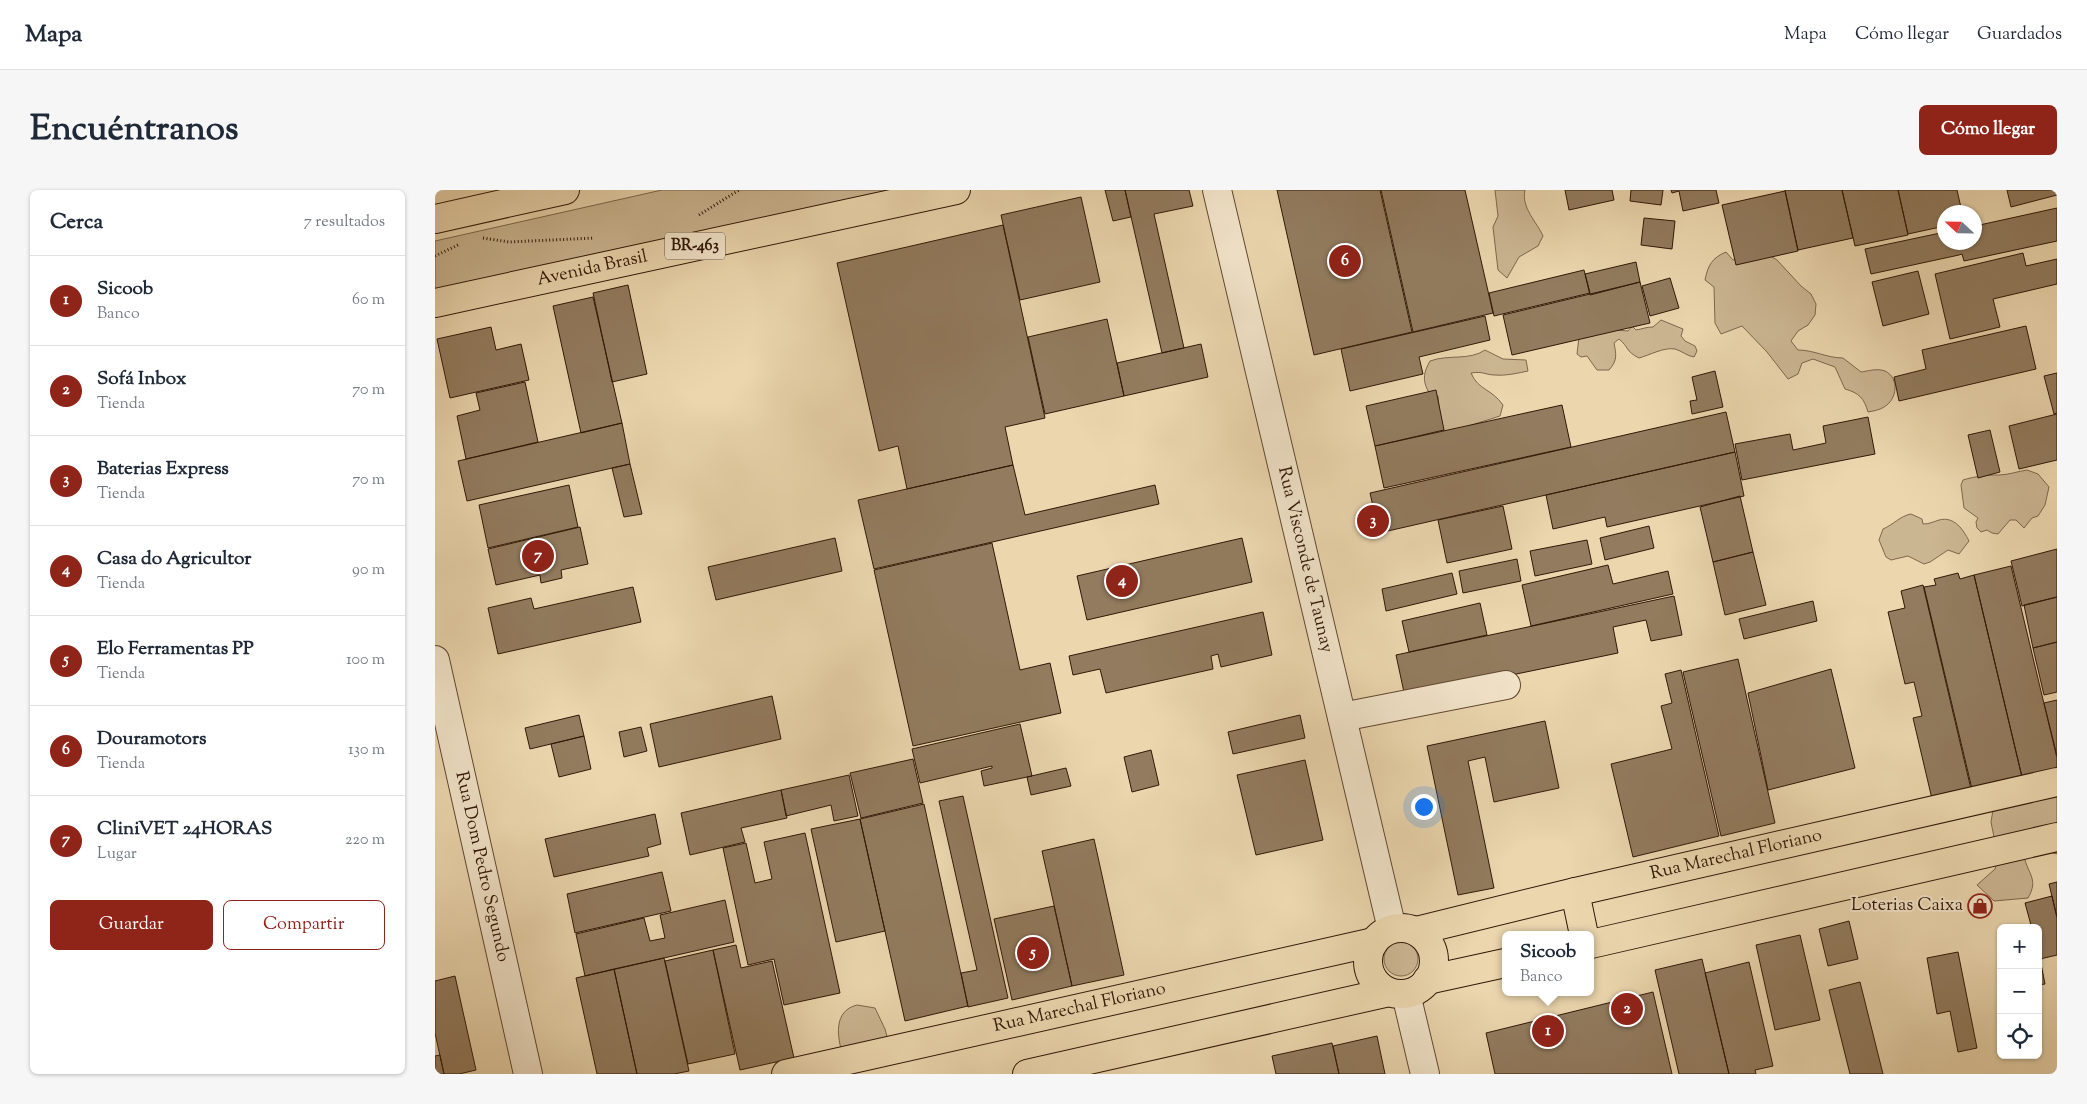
<!DOCTYPE html>
<html lang="es">
<meta charset="utf-8">
<style>
:root{--surface:#fff;--page:#f6f6f7;--text:#1f2937;--muted:#747a83;--line:#e0e1e3;--accent:#8f2418}
body{margin:0;font-family:"Sorts Mill Goudy",serif;background:var(--page);color:var(--text)}
.controls{position:absolute;right:15px;bottom:15px;display:grid;overflow:hidden;border-radius:8px;box-shadow:0 1px 4px #0004}
.controls button{width:45px;height:45px;display:grid;place-items:center;padding:0;border:0;border-bottom:1px solid var(--line);background:var(--surface);color:var(--text);font:25px sans-serif}
.compass{position:absolute;left:1502px;top:15px;width:45px;height:45px;border-radius:50%;background:var(--surface);box-shadow:0 1px 4px #0004;rotate:292deg}
.you{position:absolute;left:988px;top:616px;width:18px;height:18px;margin:-12px;border:4px solid #fff;border-radius:50%;background:#1a73e8;box-shadow:0 0 0 8px #1a73e833}
.badge{display:grid;place-items:center;width:32px;height:32px;border-radius:50%;background:var(--accent);color:#fff;font-size:16px;font-weight:700}
.pin{position:absolute;translate:-50% -50%;border:2px solid #fff;box-shadow:0 1px 5px #0006}
.popup{position:absolute;left:1067px;top:741px;width:92px;height:65px;box-sizing:border-box;display:grid;place-content:center;border-radius:8px;background:var(--surface);filter:drop-shadow(0 1px 4px #0005);font-size:16px;white-space:nowrap;color:var(--muted)}
.popup b{font-size:19px;color:var(--text)}
.popup::after{content:'';position:absolute;left:50%;top:100%;margin-left:-10px;border:10px solid transparent;border-top-color:var(--surface)}
.list{margin:0;padding:0;list-style:none}
h2{display:flex;justify-content:space-between;align-items:center;height:65px;margin:0;padding:0 20px;font-size:21px}
h2 small{font-size:16px;font-weight:400;color:var(--muted)}
.list li{display:grid;grid-template-columns:32px 1fr auto;gap:15px;align-items:center;box-sizing:border-box;height:90px;padding:0 20px;border-top:1px solid var(--line)}
.list b{display:block;font-size:19px;white-space:nowrap}
.list p{margin:0;font-size:16px;white-space:nowrap;color:var(--muted)}
.list em{font-size:16px;font-style:normal;color:var(--muted)}
.actions{display:flex;gap:10px;padding:15px 20px}
.actions a{flex:1;padding:11px 0;border:1px solid var(--accent);border-radius:8px;text-align:center;font-size:18px;color:var(--accent)}
.actions .main{background:var(--accent);color:#fff}
.icon{flex:none;width:28px;height:28px;fill:none;stroke:currentColor;stroke-width:2;stroke-linecap:round;stroke-linejoin:round}
.map{position:relative;flex:none;width:1622px;height:884px;overflow:hidden;border-radius:8px}
header{display:flex;align-items:center;gap:30px;box-sizing:border-box;height:70px;padding:0 25px;background:var(--surface);border-bottom:1px solid var(--line)}
header strong{font-size:24px}
nav{display:flex;gap:28px;margin-inline-start:auto;font-size:18px}
.intro{display:flex;align-items:center;justify-content:space-between;box-sizing:border-box;height:120px;padding:0 30px}
h1{margin:0;font-size:35px}
.button{padding:12px 22px;border-radius:8px;background:var(--accent);color:#fff;font-size:18px;font-weight:700}
main{display:flex;gap:30px;padding:0 30px}
aside{flex:1;background:var(--surface);border-radius:8px;box-shadow:0 1px 4px #0004}
.map>svg:first-child{display:block}
.green{fill:#cbb692;stroke:#7e674c}
.building{fill:#927b5e;stroke:#311807}
.lines{fill:none;stroke-linecap:round;stroke-linejoin:round}
.minor-casing{stroke:#604831;stroke-width:30}
.major-casing{stroke:#311807;stroke-width:30}
.path{stroke:#311807;stroke-width:3;stroke-dasharray:1 2.5;stroke-linecap:butt}
.minor{stroke:#f2e4ca;stroke-width:28}
.major{stroke:#ebd6ae;stroke-width:28}
.labels{text-anchor:middle;dominant-baseline:central;stroke-width:4;stroke-linejoin:round;paint-order:stroke}
.shield{fill:#f2e4ca;stroke:#6b5542;stroke-width:1}
.shield-label{font-size:16px;font-weight:bold;fill:#311807}
.street-label{font-size:18px;fill:#311807;stroke:#f2e4ca}
.poi-label{font-size:18px;fill:#311807;stroke:#f2e4ca;text-anchor:end}
</style>
<header>
<strong>Mapa</strong>
<nav><a>Mapa</a><a>Cómo llegar</a><a>Guardados</a></nav>
</header>
<div class="intro"><h1>Encuéntranos</h1><a class="button">Cómo llegar</a></div>
<main>
<aside>
<h2>Cerca<small>7 resultados</small></h2>
<ul class="list">
<li><span class="badge">1</span><div><b>Sicoob</b><p>Banco</p></div><em>60 m</em></li>
<li><span class="badge">2</span><div><b>Sofá Inbox</b><p>Tienda</p></div><em>70 m</em></li>
<li><span class="badge">3</span><div><b>Baterias Express</b><p>Tienda</p></div><em>70 m</em></li>
<li><span class="badge">4</span><div><b>Casa do Agricultor</b><p>Tienda</p></div><em>90 m</em></li>
<li><span class="badge">5</span><div><b>Elo Ferramentas PP</b><p>Tienda</p></div><em>100 m</em></li>
<li><span class="badge">6</span><div><b>Douramotors</b><p>Tienda</p></div><em>130 m</em></li>
<li><span class="badge">7</span><div><b>CliniVET 24HORAS</b><p>Lugar</p></div><em>220 m</em></li>
</ul>
<div class="actions"><a class="main">Guardar</a><a>Compartir</a></div>
</aside>
<div class="map">
<svg width="1622" height="884" viewBox="0 0 1622 884">
<rect width="100%" height="100%" fill="#ebd6ae"/>
<filter id="stains"><feTurbulence type="fractalNoise" baseFrequency=".004" numOctaves="4"/><feColorMatrix values="0 0 0 0 .2 0 0 0 0 .09 0 0 0 0 .02 0 0 0 .5 -.17"/></filter>
<radialGradient id="worn" r=".72"><stop offset=".6" stop-color="#630" stop-opacity="0"/><stop offset="1" stop-color="#630" stop-opacity=".3"/></radialGradient>
<path class="green" d="M227,0H456L6,101L0,98V51Z
M1060,0H1090C1086,18 1102,32 1108,46L1103,56L1084,67L1072,88L1063,80L1058,37L1063,26Z
M1291,62L1298,70L1332,64L1342,70L1366,96L1376,104L1381,114L1380,125L1373,135L1363,141L1356,151L1363,160C1379,160 1392,168 1408,168L1426,182C1433,181 1442,178 1450,181C1465,188 1462,210 1449,217C1445,220 1438,221 1433,222C1429,208 1424,203 1410,199L1400,177L1378,169L1367,173L1363,184L1353,189L1332,162L1307,136L1286,144L1280,133L1279,97L1270,90C1273,75 1277,68 1291,62Z
M1226,130L1248,139L1246,146L1250,151L1260,156L1262,161L1259,167C1252,166 1247,161 1240,159C1229,157 1215,165 1204,168C1190,161 1194,157 1184,149L1179,153C1181,164 1183,170 1174,180H1162L1152,166L1146,167L1142,164L1144,147L1181,140L1193,141L1197,136L1201,140C1207,139 1211,137 1218,137Z
M1050,160L1068,169L1091,170L1093,181C1083,183 1071,186 1060,185C1050,185 1049,181 1036,183C1043,200 1057,199 1068,215L1065,226L1027,238L1016,244L1006,239L1003,206L993,201C987,189 989,182 995,171C1014,164 1034,171 1050,160Z
M1592,280L1603,284L1614,297L1610,315L1603,326L1597,328L1589,338L1581,330H1575L1563,344L1557,343L1552,340L1546,342L1542,338L1541,332L1543,328L1529,318L1526,295L1528,290C1541,286 1552,285 1564,285C1573,285 1584,281 1592,280Z
M1476,324L1487,329L1488,334C1494,334 1498,332 1504,330C1519,326 1528,339 1534,351L1524,364L1513,360L1495,372L1489,374L1473,366L1456,370L1451,367L1444,350L1448,339C1458,335 1465,326 1476,324Z
M1622,588V664L1597,658L1589,666C1593,685 1604,689 1593,708L1559,711L1542,695L1560,679L1563,667L1556,632L1558,620Z
M949 769a17 17 0 1 1 34 0a17 17 0 1 1-34 0Z
M422,815L440,818L450,839L453,850L408,866C402,847 398,821 422,815Z"/>
<path class="building" d="M670,0H690L696,27L678,31Z
M690,0H754L758,16L719,24L749,158L727,163Z
M842,0H945L977,142L879,165Z
M946,0H1030L1058,123L978,142Z
M1130,0H1177L1179,10L1134,20Z
M1196,0H1228L1226,15L1195,11Z
M1236,0H1281L1284,13L1248,21L1244,1L1237,3Z
M1350,0H1407L1418,48L1363,60Z
M1407,0H1463L1473,45L1420,56Z
M1463,0H1522L1527,22H1510V36L1473,44Z
M1572,0H1622V5L1576,17Z
M1350,1L1363,61L1301,75L1287,15Z
M646,7L665,92L585,110L566,25Z
M1622,18V51L1529,71L1527,64L1524,65L1436,84L1430,59L1510,42V52H1540V36Z
M1209,28L1240,31L1237,59L1206,55Z
M568,35L610,228L570,237L578,275L472,299L463,256L444,261L402,73Z
M1588,63L1591,76L1622,69V94L1558,109L1565,137L1515,149L1500,84Z
M1201,72L1205,92L1155,105L1150,84Z
M1149,80L1155,103L1059,126L1054,103Z
M1483,81L1494,124L1448,136L1437,92Z
M1235,88L1244,118L1215,126L1207,96Z
M1205,92L1215,133L1077,165L1068,125Z
M193,95L212,184L177,192L158,103Z
M158,107L187,233L146,243L118,116Z
M1050,126L1055,150L984,167L988,184L915,201L906,159Z
M672,129L689,206L610,224L593,147Z
M1591,136L1601,179L1464,211L1459,187L1491,179L1487,160Z
M56,137L61,160L86,154L94,190L15,208L2,149Z
M766,154L773,187L689,206L682,173Z
M1280,181L1288,217L1257,224L1255,211L1262,210L1257,187Z
M1622,183V223L1619,224L1609,186Z
M90,192L103,252L31,269L22,226L45,220L41,203Z
M1001,200L1009,240L940,256L931,216Z
M1127,215L1136,257L949,298L940,256Z
M1291,222L1300,262L944,343L935,303Z
M1622,224V270L1584,279L1574,236Z
M1433,227L1440,264L1307,290L1300,254L1355,244L1358,260L1391,253L1388,236Z
M187,233L195,274L32,311L23,271Z
M1555,240L1565,282L1543,288L1533,245Z
M1300,262L1309,306L1172,337L1170,327L1118,339L1111,305Z
M195,274L207,324L189,327L177,278Z
M578,275L590,325L720,295L724,314L439,379L423,310Z
M134,295L143,337L53,358L44,315Z
M1305,306L1318,362L1278,372L1265,317Z
M1068,316L1077,359L1012,373L1003,330Z
M1214,336L1219,358L1170,370L1165,348Z
M145,337L153,374L126,380L127,388L106,393L105,385L61,395L53,359Z
M400,348L407,381L281,410L273,377Z
M807,348L817,392L652,430L642,386Z
M1152,350L1157,374L1100,386L1095,361Z
M557,353L585,480L615,473L626,523L478,556L439,380Z
M1622,359V407L1587,416L1576,371Z
M1318,362L1331,415L1290,425L1278,372Z
M1082,369L1086,391L1028,403L1024,381Z
M1173,375L1178,394L1233,381L1238,404L1096,436L1087,395Z
M1576,376L1622,568V579L1587,587L1539,385Z
M1017,383L1022,404L951,421L947,399Z
M1523,383L1525,389L1539,385L1587,587L1537,599L1489,397L1501,395L1499,389Z
M1488,395L1536,599L1497,609L1478,528L1487,526L1479,492L1470,494L1453,422L1470,418L1466,401Z
M198,397L206,432L63,464L53,418L96,408L99,419Z
M1239,406L1247,445L1216,451L1211,430L1178,437L1183,463L970,507L961,465Z
M1622,407V452L1598,458L1589,415Z
M1378,411L1382,431L1309,449L1304,429Z
M1045,413L1052,445L974,462L967,431Z
M828,422L837,465L786,477L783,464L776,466L778,479L671,503L665,479L638,485L634,466Z
M1622,452V502L1609,505L1598,458Z
M1303,469L1340,633L1286,646L1248,482Z
M1396,479L1420,578L1333,600L1313,503Z
M1246,480L1284,646L1198,667L1176,574L1237,559L1226,516L1237,513L1230,484Z
M337,506L346,549L224,577L215,534Z
M1622,510V566L1609,513Z
M144,525L149,546L95,559L90,538Z
M865,525L870,548L798,564L793,542Z
M1110,531L1124,598L1059,612L1050,567L1033,571L1059,698L1023,705L992,556Z
M585,534L597,586L549,596L546,581L557,578V576L485,593L477,559Z
M206,537L212,561L189,567L184,542Z
M149,546L156,579L124,587L116,554Z
M716,560L724,595L697,602L689,567Z
M478,569L488,613L426,628L415,583Z
M870,570L888,650L821,665L802,585Z
M631,578L636,596L596,605L592,587Z
M414,585L423,626L399,631L396,615L351,626L346,600Z
M346,600L352,628L306,638L310,652L255,665L246,623Z
M528,606L573,808L533,817L526,783L542,780L504,611Z
M489,614L533,816L470,831L425,629Z
M220,624L226,654L212,658L214,666L119,687L110,649Z
M425,629L450,741L401,752L376,639Z
M370,643L405,803L349,815L339,769L313,775L288,658L311,653L320,693L337,689L329,652Z
M659,649L689,785L637,796L607,661Z
M227,682L236,721L140,743L132,704Z
M1622,692V727L1614,694Z
M1617,706L1622,728V765L1605,769L1610,794L1603,795V738H1583L1596,735L1590,713Z
M290,710L299,752L150,786L141,744L209,728L215,751L230,748L225,725Z
M619,716L637,796L577,810L559,729Z
M1414,731L1423,769L1393,776L1384,739Z
M1365,745L1385,830L1340,840L1321,755Z
M301,755L306,778L337,771L359,868L305,880L278,760Z
M278,760L300,864L253,874L230,771Z
M1523,762L1542,858L1523,862L1515,821L1502,824L1492,768Z
M229,768L254,881L239,884H202L179,779Z
M1267,769L1294,884H1244L1220,780Z
M1314,772L1338,876L1320,880L1321,884H1294L1270,783Z
M179,779L202,884H162L141,788Z
M20,786L41,880L24,884H9L0,843V791Z
M1425,792L1448,884H1415L1394,800Z
M1218,802L1237,884H1060L1051,843Z
M942,846L950,884H904L898,856Z
M897,853L904,884H841L837,866Z
M5,865L9,884H0V866Z"/>
<g class="lines">
<g class="minor-casing">
<g id="minor">
<path id="s1" d="M782,0L957,739"/>
<path id="s2" d="M0,470L93,884"/>
<path d="M907,527L1071,495"/>
<path d="M971,804L990,884"/>
</g>
</g>
<g class="major-casing">
<g id="major">
<path d="M0,29L130,0"/>
<path id="s3" d="M0,113L521,0"/>
<path d="M1140,702L1149,745"/>
<circle cx="966" cy="771" r="33"/>
<path id="s4" d="M981,741L1140,702L1622,592"/>
<path d="M1156,754L1622,647"/>
<path d="M992,790L1070,773"/>
<path id="s5" d="M351,884L939,752"/>
<path d="M592,884L954,802"/>
</g>
</g>
<path class="path" d="M264,25L304,0
M48,48L74,52L159,48
M0,66L25,54"/>
<use href="#minor" class="minor"/>
<use href="#major" class="major"/>
</g>
<defs>
<g id="shop-ring" transform="scale(1.25)"><circle r="9.5" fill="#f2e4ca" stroke="#8f2418" stroke-width="1.5"/><path d="M-5-2.5h2.3a2.7 3.5 0 0 1 5.4 0H5L5.5 6h-11ZM-1.5-2.5h3a1.5 2.3 0 0 0-3 0Z" fill="#8f2418"/></g>
</defs>
<g fill-rule="evenodd">
<use href="#shop-ring" x="1545" y="716"/>
</g>
<g class="labels">
<rect class="shield" x="230" y="42.5" width="60" height="27" rx="4"/>
<g class="shield-label">
<text x="260" y="56">BR-463</text>
</g>
<g class="street-label">
<text stroke="none"><textPath href="#s3" startOffset="161">Avenida Brasil</textPath></text>
<text stroke="none"><textPath href="#s1" startOffset="380">Rua Visconde de Taunay</textPath></text>
<text stroke="none"><textPath href="#s4" startOffset="329">Rua Marechal Floriano</textPath></text>
<text stroke="none"><textPath href="#s2" startOffset="212">Rua Dom Pedro Segundo</textPath></text>
<text stroke="none"><textPath href="#s5" startOffset="301">Rua Marechal Floriano</textPath></text>
</g>
<g class="poi-label">
<text x="1528" y="716">Loterias Caixa</text>
</g>
</g>
<rect width="100%" height="100%" filter="url(#stains)"/>
<rect width="100%" height="100%" fill="url(#worn)"/>
</svg>
<div class="controls">
<button>+</button>
<button>−</button>
<button><svg class="icon" aria-label="locate" viewBox="0 0 24 24"><circle cx="12" cy="12" r="6"/><path d="M12 2v4M12 18v4M2 12h4M18 12h4"/></svg></button>
</div>
<svg class="compass" viewBox="-18 -18 36 36"><path d="M0-13l5 13h-10z" fill="#e53935"/><path d="M0 13l5-13h-10z" fill="#747a83"/></svg>
<div class="you"></div>
<div class="pin badge" style="left:1113px;top:841px">1</div>
<div class="popup"><b>Sicoob</b>Banco</div>
<div class="pin badge" style="left:1192px;top:819px">2</div>
<div class="pin badge" style="left:938px;top:331px">3</div>
<div class="pin badge" style="left:687px;top:391px">4</div>
<div class="pin badge" style="left:598px;top:763px">5</div>
<div class="pin badge" style="left:910px;top:71px">6</div>
<div class="pin badge" style="left:103px;top:366px">7</div>
</div>
</main>
